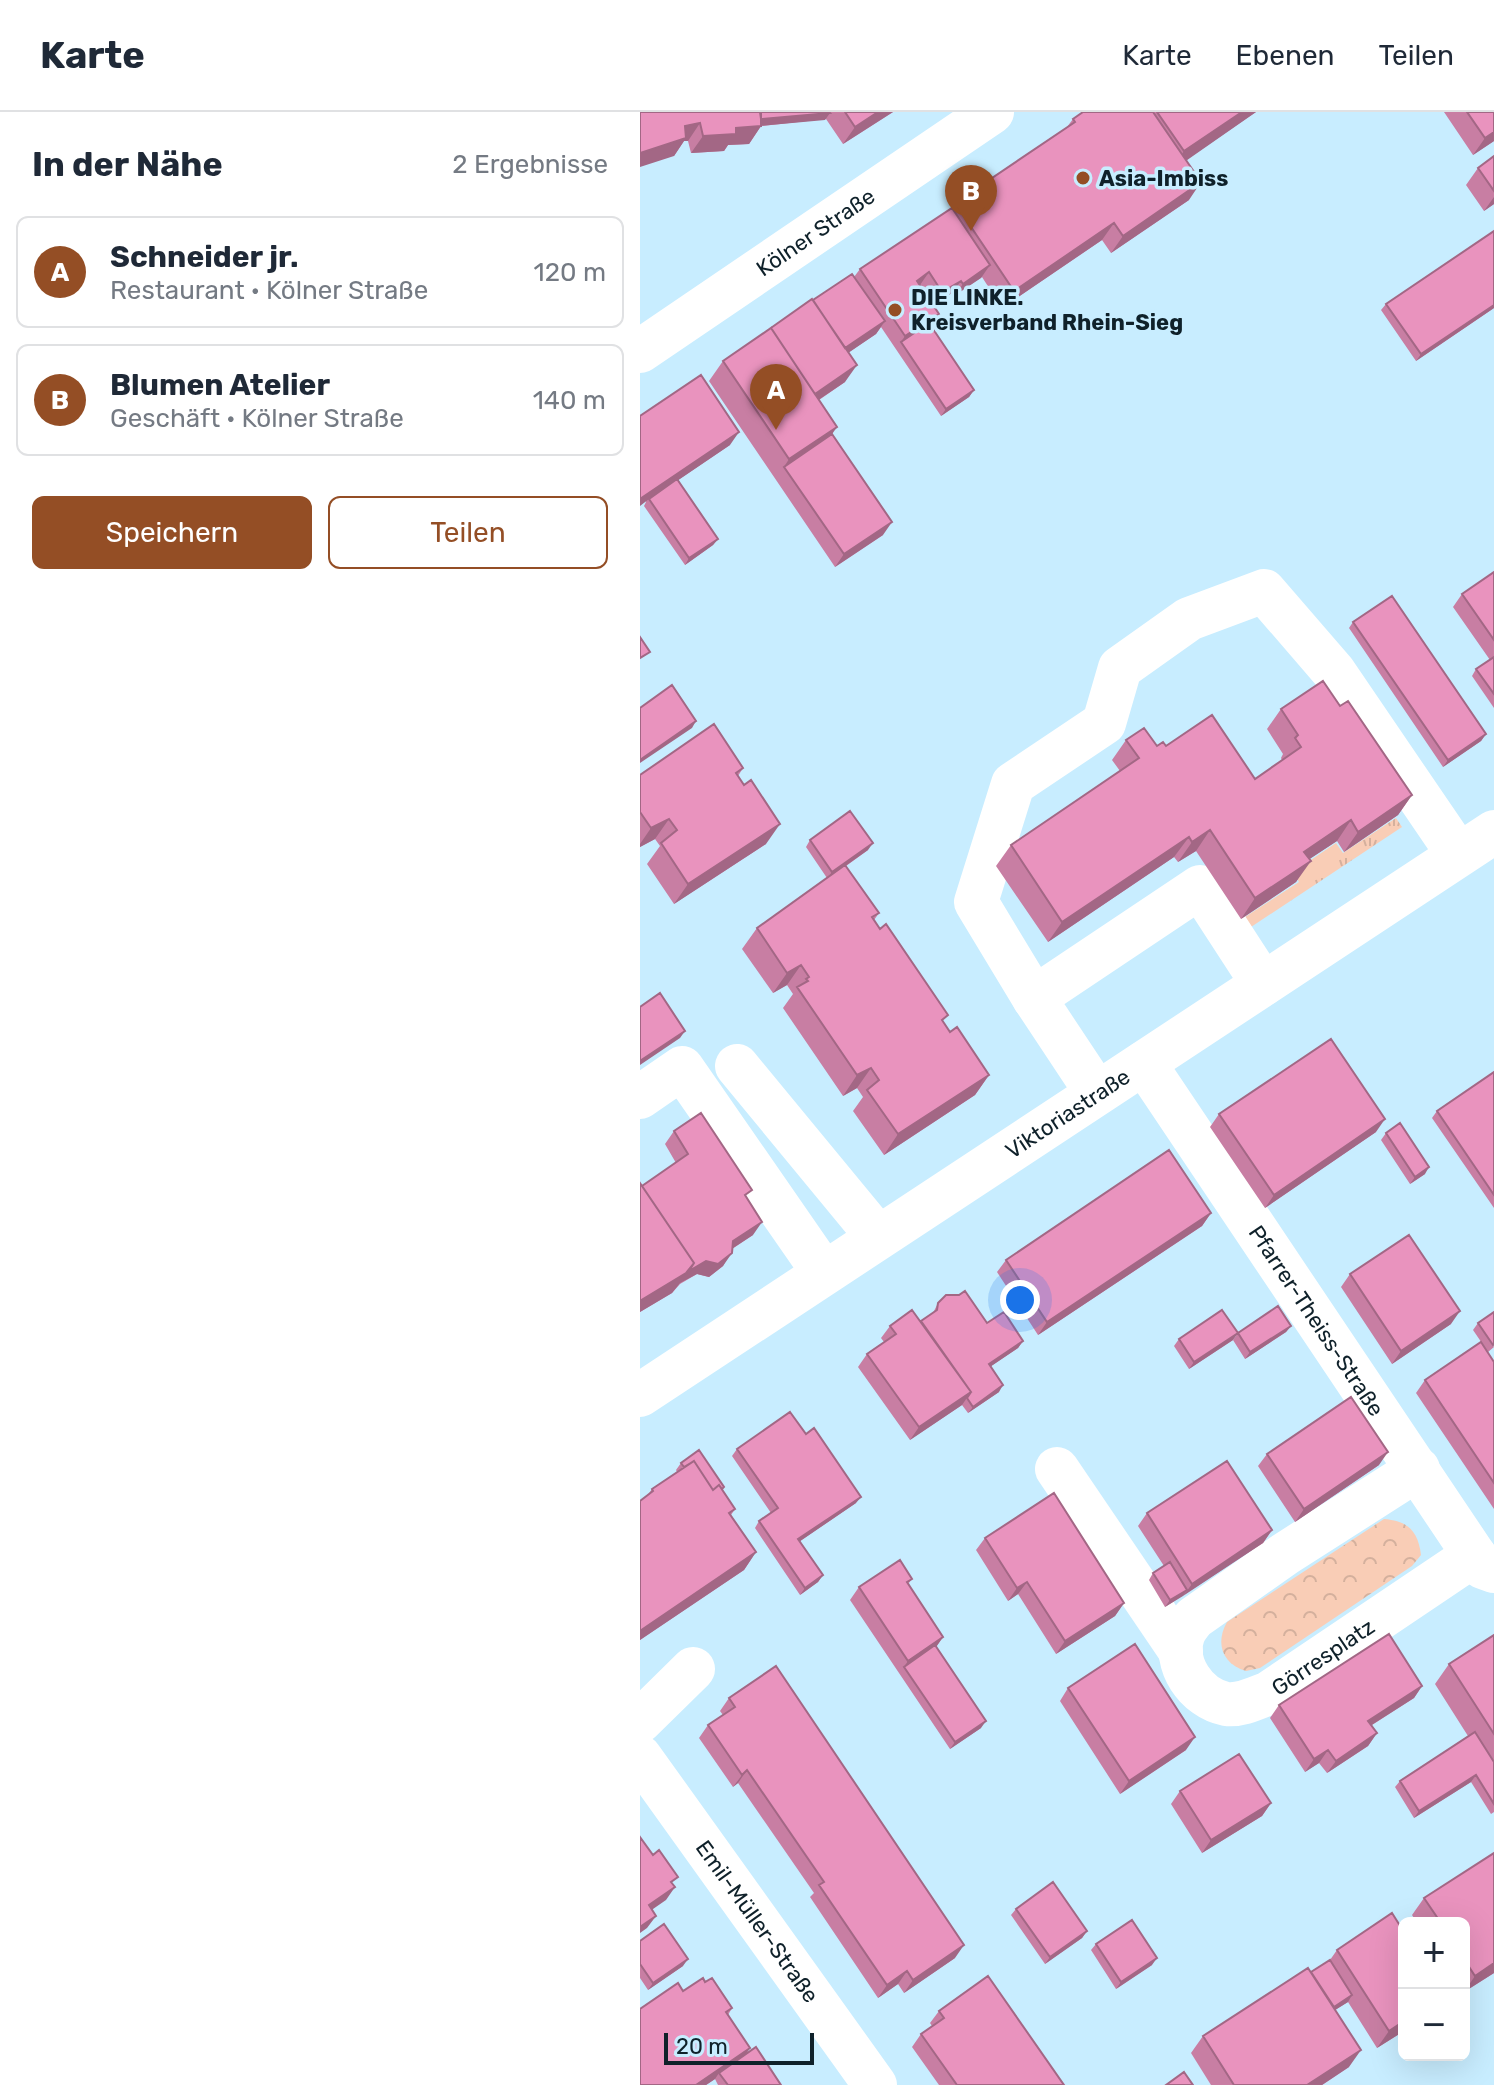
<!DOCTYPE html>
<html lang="de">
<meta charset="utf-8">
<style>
:root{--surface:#fff;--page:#f6f6f7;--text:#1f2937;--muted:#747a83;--line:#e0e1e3;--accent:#944e25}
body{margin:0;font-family:Rubik,sans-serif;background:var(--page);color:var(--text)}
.controls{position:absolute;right:24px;bottom:24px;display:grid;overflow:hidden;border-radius:12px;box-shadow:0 8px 32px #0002}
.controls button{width:72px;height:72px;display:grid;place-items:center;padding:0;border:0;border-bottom:2px solid var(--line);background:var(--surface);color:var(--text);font:40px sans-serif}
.scale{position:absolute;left:24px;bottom:20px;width:150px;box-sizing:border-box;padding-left:8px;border:4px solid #0f212a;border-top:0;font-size:22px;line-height:28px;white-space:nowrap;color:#0f212a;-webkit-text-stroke:6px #c8edff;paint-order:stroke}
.you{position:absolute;left:380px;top:1188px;width:28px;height:28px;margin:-20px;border:6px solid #fff;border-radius:50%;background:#1a73e8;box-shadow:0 0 0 12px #1a73e833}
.badge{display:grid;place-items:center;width:52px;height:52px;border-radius:50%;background:var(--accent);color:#fff;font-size:26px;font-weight:700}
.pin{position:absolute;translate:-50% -66px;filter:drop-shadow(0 2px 4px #0008)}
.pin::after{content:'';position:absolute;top:42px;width:28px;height:24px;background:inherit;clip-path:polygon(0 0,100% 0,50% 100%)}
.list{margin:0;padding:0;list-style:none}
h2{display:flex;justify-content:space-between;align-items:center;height:104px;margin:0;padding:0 32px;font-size:34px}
h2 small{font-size:26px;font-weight:400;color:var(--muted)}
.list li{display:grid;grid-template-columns:52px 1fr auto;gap:24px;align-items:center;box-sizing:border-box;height:112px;margin:0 16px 16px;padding:0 16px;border:2px solid var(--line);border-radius:12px}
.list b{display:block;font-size:30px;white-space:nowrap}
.list p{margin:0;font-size:26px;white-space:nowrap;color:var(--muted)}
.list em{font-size:26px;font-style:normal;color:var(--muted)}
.actions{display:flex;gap:16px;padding:24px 32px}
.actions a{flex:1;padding:18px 0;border:2px solid var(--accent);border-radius:12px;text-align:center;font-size:28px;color:var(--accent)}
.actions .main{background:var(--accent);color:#fff}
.map{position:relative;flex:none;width:854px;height:1973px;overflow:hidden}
header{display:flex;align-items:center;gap:48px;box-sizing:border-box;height:112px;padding:0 40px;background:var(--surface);border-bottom:2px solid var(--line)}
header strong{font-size:38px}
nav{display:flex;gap:44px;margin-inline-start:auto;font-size:28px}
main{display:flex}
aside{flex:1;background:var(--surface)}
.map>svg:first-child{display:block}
.grass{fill:url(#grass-tufts)}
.park{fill:url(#park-crowns)}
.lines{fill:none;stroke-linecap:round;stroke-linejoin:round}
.minor{stroke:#fff;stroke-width:44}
.wall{fill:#c87ea3}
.shaded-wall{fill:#a36785}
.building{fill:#e993be;stroke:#a36785;stroke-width:2}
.poi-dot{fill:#944e25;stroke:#c8edff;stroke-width:3}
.labels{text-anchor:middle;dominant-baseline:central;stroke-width:7;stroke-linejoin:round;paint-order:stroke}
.poi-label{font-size:22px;font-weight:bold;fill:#0f212a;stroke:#c8edff;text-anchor:start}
.street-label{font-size:22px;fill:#0f212a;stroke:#c8edff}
</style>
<header>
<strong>Karte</strong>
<nav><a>Karte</a><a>Ebenen</a><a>Teilen</a></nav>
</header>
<main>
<aside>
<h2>In der Nähe<small>2 Ergebnisse</small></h2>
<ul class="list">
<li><span class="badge">A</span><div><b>Schneider jr.</b><p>Restaurant · Kölner Straße</p></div><em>120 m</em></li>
<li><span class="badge">B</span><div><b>Blumen Atelier</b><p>Geschäft · Kölner Straße</p></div><em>140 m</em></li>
</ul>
<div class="actions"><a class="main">Speichern</a><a>Teilen</a></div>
</aside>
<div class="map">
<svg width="854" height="1973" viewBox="0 0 854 1973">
<defs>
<pattern id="grass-tufts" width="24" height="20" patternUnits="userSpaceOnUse" patternTransform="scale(2)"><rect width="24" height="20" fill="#f9cdb6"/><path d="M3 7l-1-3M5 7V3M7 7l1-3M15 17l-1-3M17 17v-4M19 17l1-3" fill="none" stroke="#d4b09d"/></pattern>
<pattern id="park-crowns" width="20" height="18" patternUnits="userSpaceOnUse" patternTransform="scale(2)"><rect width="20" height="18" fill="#f9cdb6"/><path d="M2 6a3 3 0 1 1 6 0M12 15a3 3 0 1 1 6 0" fill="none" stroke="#d4b09d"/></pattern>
</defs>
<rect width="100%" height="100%" fill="#c8edff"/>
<path class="grass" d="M756,706L762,715L611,815L605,805L659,770L653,760L696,731L703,741Z"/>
<path class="park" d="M744,1407C768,1409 778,1419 781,1443L772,1454L620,1556L606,1559C582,1552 575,1531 587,1510Z"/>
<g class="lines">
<g class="minor">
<path id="s1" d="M0,239L352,0"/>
<path d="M394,886L336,790L373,672L464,611L480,556L549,507L624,479L694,560L818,742"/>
<path id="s2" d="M504,951L834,1443L843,1455L854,1459"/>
<path d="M97,954L238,1125"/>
<path d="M457,981L394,886L560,775L623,872"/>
<path d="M0,985L42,956L184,1161"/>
<path id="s3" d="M0,1283L854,720"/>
<path d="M417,1357L541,1540"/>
<path id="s4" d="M778,1357L645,1442L554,1506C550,1511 545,1517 543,1523C533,1552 556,1586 586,1592C600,1594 616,1586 629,1581L834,1443"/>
<path d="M0,1609L53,1557"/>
<path id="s5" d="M0,1645L235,1973"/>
</g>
</g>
<path class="wall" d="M0,0H253L203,32L186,7L121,14L109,32L88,33L84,39L51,41L48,29H44L34,44Z
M443,0H616L546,48L549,88L471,141L462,128L362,196L342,165L314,184L312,181L293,193L299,202L290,214L334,278L329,285L301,304L241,215L236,222L209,240L205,270L179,288L192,322L243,423L195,455L69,269L83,249L173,188L214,165L220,157L312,96L315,91L427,15L433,7Z
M804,0H854V29L833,43Z
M854,44V92L844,99L826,73L838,56Z
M746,192L854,196L776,249L741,198Z
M0,304L90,333L38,368L78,427L73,433L45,453L4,394L6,390Z
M854,460V596L832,564L836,557L850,548L813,495L822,482Z
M713,510L846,622L841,629L803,655L709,516Z
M700,594L772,683L758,703L704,740L697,729L669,747L656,770L601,807L556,739L538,750L534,745L408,830L356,754L371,733L480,659L472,648L486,628L517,634H526L615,667L642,648L641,646L643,642L627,617L641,597Z
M103,656L98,664L126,732L34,792L7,752L20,734L15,727L0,735V663Z
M170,728L228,738L206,754L239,801L234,808L310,920L349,963L335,983L244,1043L213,999L223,985L217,976L203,984L143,896L153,882L147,873L133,881L102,837L117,816L187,766L166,735Z
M854,960V1096L792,1006L797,999Z
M579,1002L736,1020L625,1096L570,1015Z
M34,1019L107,1086L113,1123L92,1137L83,1154L69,1165L57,1162L40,1172L32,1181L0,1200V1072L2,1074L36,1051L25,1032Z
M746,1021L785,1062L770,1072L741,1028Z
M571,1101L562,1114L398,1223L357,1160L366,1148Z
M710,1162L811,1212L752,1252L701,1175Z
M298,1191L347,1211L383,1229L378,1236L351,1254L359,1280L328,1301L322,1293L270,1328L218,1255L227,1242L244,1230L241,1226L250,1214L281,1209L293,1201Z
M838,1211L854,1235L848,1240L833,1218Z
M651,1214L646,1220L605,1247L593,1228L598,1221Z
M539,1227L593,1228L549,1257L534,1234Z
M854,1250V1397L776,1281L785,1268Z
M97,1337L216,1391L160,1429L183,1463L178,1470L160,1483L115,1416L119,1409L131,1401L92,1344Z
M627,1342L739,1353L655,1410L618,1354Z
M41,1351L84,1375L82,1378L95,1397L91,1403L116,1440L104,1458L0,1528V1389L7,1384L12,1377L37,1360L36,1358Z
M507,1401L632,1418L623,1431L525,1495L509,1468L513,1461L524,1454L498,1414Z
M345,1426L484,1491L475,1504L416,1542L378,1482L368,1489L336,1438Z
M272,1467L268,1472L303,1525L296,1535L341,1616L310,1637L210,1488L219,1475Z
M854,1523V1700L851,1702L831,1670L774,1706L755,1675L760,1669L828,1624L795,1572L809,1552Z
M782,1574L774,1586L732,1613L737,1621L728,1634L687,1661L679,1651L665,1660L630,1606L639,1593Z
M428,1576L546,1638L480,1682L420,1589Z
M89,1586L315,1846L264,1881L258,1872L238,1886L170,1785L174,1781L98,1671L93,1675L59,1626L68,1613L83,1603L80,1599Z
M540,1679L631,1691L622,1704L562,1741L531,1692Z
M854,1741V1861L824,1880V1811H777L772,1803L784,1786Z
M376,1797L447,1819L442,1826L405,1852L371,1803Z
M764,1820V1919L737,1936L708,1890L695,1898L709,1955L682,1973H571L551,1941L563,1924L690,1848L697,1838Z
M0,1829L43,1854L8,1878L0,1866Z
M456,1832L512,1853L476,1877L451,1838Z
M65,1870L92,1896L88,1903L110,1936L106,1942L141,1973H78L75,1967L66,1973H0L43,1879Z
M299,1899L424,1973H299L272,1935L281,1922L292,1914L290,1911Z"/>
<path class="shaded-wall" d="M238,0H253L203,32L215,15Z
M602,0H616L530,60L544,39Z
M190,1L185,8L109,15L114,8Z
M60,11L48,29H44L34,44L0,55V41L45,14Z
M121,14L109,32L88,33L84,39L51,41L63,24L96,16Z
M854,20V29L833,43L845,26Z
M561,70L549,88L471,141L483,124Z
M854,85V92L844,99Z
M474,111L462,128L362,196L374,179Z
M350,153L341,166L314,184L323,172Z
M289,160L280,173L277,169Z
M321,169L312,181L293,193L302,180Z
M854,193V196L776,249L781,242Z
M299,202L290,214L261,230L265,224Z
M245,209L236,222L192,252L201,239Z
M217,253L205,270L159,301L172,284Z
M334,278L329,285L301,304L306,297Z
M197,315L183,335L144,355L149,347Z
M99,320L90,333L9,388V387L0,394V387Z
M252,410L243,423L195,455L204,442Z
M78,427L73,433L45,453L49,446Z
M56,609L52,616L0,651V648Z
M846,622L841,629L803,655L808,648Z
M772,683L758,703L704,740L718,720Z
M29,707L15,727L0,735V732L11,716Z
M711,708L697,729L650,760L664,740Z
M140,712L126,732L34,792L48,772Z
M570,718L556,739L538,750L552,730Z
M549,725L534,745L408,830L422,810Z
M233,731L228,738L187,767L192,760Z
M671,749L656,770L601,807L615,786Z
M161,853L147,873L133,881L147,861Z
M45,919L40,926L0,953V949Z
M231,956L217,976L203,984L217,963Z
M349,963L335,983L244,1043L258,1022Z
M745,1007L736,1020L625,1096L634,1083Z
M789,1055L785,1062L770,1072L775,1065Z
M571,1101L562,1114L398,1223L407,1210Z
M122,1110L113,1123L84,1142L93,1129Z
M92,1141L83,1154L69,1165L57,1162L40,1171L32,1181L0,1200V1189L54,1151Z
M820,1199L811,1212L752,1252L761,1239Z
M651,1214L646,1220L605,1247L610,1240Z
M598,1221L593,1228L549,1257L554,1250Z
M383,1229L378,1236L344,1259L349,1252Z
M363,1273L359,1280L328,1301L333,1295Z
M331,1280L322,1293L270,1328L279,1315Z
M748,1340L739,1353L655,1410L664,1397Z
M221,1385L216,1391L153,1434L158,1427Z
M632,1418L623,1431L543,1484L552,1472Z
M116,1440L104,1458L0,1528V1519Z
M183,1463L178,1470L160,1483L165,1476Z
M387,1470L378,1482L368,1489L377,1476Z
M547,1478L543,1484L525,1495L530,1488Z
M484,1491L475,1504L416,1542L425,1529Z
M303,1525L294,1538L264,1555L268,1549Z
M782,1574L774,1586L719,1621L728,1609Z
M346,1609L341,1616L310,1637L315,1630Z
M737,1621L728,1634L687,1661L696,1649Z
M555,1625L546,1638L480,1682L489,1669Z
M688,1638L679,1651L665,1660L674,1647Z
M107,1658L98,1671L93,1675L102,1663Z
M836,1663L831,1670L774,1706L779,1699Z
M631,1691L622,1704L562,1741L571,1728Z
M35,1775L26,1788L0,1806L9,1793Z
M16,1804L7,1816L0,1821V1815Z
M447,1819L442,1826L405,1852L410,1845Z
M324,1833L315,1846L264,1881L273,1868Z
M517,1846L512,1853L476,1877L481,1870Z
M48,1847L43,1854L8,1878L13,1871Z
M854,1851V1861L824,1880L835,1864Z
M267,1859L258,1872L238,1886L247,1873Z
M712,1883L708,1890L679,1908L684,1902Z
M764,1909V1919L737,1936L749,1919Z
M110,1936L101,1949L79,1961L75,1967L66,1973H56Z
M721,1938L709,1955L682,1973H667Z"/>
<path class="building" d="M0,0H121V14L96,16V22L63,24L60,11L45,14L46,26L0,41Z
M120,0H189L190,1L121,7Z
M205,0H238L215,15Z
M443,0H513L561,70L483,124L474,111L374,179L315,91L435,10L433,7Z
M517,0H602L544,39Z
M827,0H854V20L845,26Z
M854,44V79L838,56Z
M312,96L350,153L323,172L321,169L302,180L289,160L277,169L299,202L265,224L220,157Z
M854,119V193L781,242L746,192Z
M212,162L245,209L205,236L173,188Z
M172,187L217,253L175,282L131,216L128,218Z
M289,211L334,278L306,297L261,230Z
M131,216L197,315L149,347L83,249Z
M61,263L99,320L0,387V304Z
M192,322L252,410L204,442L144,355Z
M37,367L78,427L49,446L9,387Z
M854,460V528L822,482Z
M752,484L846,622L808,648L713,510Z
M0,525L10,540L0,546Z
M854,545V582L836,557Z
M683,569L700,594L708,589L772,683L718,720L711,708L664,740L671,749L615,786L570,718L552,730L549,725L422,810L371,733L499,646L486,628L504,616L517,634L523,630L526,634L572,603L615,667L661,635L655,626L658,623L641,597Z
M32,573L56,609L0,648V596Z
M74,612L103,656L96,661L104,673L111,668L140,712L48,772L21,731L37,718L29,707L11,716L0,700V663Z
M210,699L233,731L192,760L170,728Z
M205,753L239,801L232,805L240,817L246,812L308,903L302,908L310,920L317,915L349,963L258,1022L227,978L239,968L231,956L217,963L157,875L168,869L166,867L169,865L161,853L147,861L117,816Z
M20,881L45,919L0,949V895Z
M691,927L745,1007L634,1083L579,1002Z
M854,960V1083L797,999Z
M61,1001L112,1078L105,1083L122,1110L93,1129L92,1141L78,1152L66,1149L49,1159L54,1151L2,1074L48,1042L34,1019Z
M760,1011L789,1055L775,1065L746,1021Z
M529,1038L571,1101L407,1210L366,1148Z
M0,1071L54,1151L46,1161L0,1189Z
M769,1123L820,1199L761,1239L710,1162Z
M325,1179L347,1211L364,1200L383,1229L349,1252L363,1273L333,1295L327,1286L331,1280L281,1209L297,1198L298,1191L306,1183H319Z
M638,1194L651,1214L610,1240L598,1221Z
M272,1198L331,1280L279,1315L227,1242L256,1222L250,1214Z
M582,1198L598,1221L554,1250L539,1227Z
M854,1200V1232L853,1233L838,1211Z
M841,1230L854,1250V1371L785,1268Z
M711,1285L748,1340L664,1397L627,1342Z
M150,1300L166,1322L174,1316L221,1385L158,1427L183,1463L165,1476L119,1409L138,1396L97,1337Z
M59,1338L84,1375L82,1377L79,1373L73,1378L54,1349L44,1355L41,1351Z
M54,1349L73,1378L79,1373L95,1397L89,1401L116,1440L0,1519V1389L13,1379L12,1377Z
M587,1349L632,1418L552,1472L507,1401Z
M414,1381L484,1491L425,1529L387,1470L377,1476L345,1426Z
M260,1448L272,1467L267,1470L303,1525L268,1549L219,1475Z
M530,1450L547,1478L530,1488L513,1461Z
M749,1522L782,1574L728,1609L737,1621L696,1649L688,1638L674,1647L639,1593Z
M854,1523V1622L809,1552Z
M495,1532L555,1625L489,1669L428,1576Z
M295,1533L346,1609L315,1630L264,1555Z
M136,1554L324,1833L273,1868L267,1859L247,1873L179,1773L184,1770L107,1658L102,1663L68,1613L95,1595L89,1586Z
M835,1620L854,1650V1692L836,1663L779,1699L760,1669Z
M599,1642L631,1691L571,1728L540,1679Z
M0,1725L13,1743L19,1738L38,1765L31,1770L35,1775L9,1793L16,1804L0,1815Z
M854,1741V1851L835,1864L824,1847V1811H801L784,1786Z
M413,1770L447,1819L410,1845L376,1797Z
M752,1801L764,1820V1909L749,1919L697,1838Z
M492,1808L517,1846L481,1870L456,1832Z
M24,1812L48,1847L13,1871L0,1852V1829Z
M690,1848L712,1883L694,1895L671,1860Z
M668,1856L721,1938L667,1973H594L563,1924Z
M348,1864L424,1973H317L281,1922L304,1906L299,1899Z
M63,1866L65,1870L72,1866L92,1896L86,1900L110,1936L56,1973H0V1897L38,1871L43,1879Z
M116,1935L141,1973H88L79,1961Z
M544,1960L553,1973H526Z"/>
<g class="poi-dot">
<circle cx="443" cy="66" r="8"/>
<circle cx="255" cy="198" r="8"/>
</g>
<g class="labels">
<g class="poi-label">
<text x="459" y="66">Asia-Imbiss</text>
<text x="271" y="185">DIE LINKE.<tspan x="271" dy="25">Kreisverband Rhein-Sieg</tspan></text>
</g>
<g class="street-label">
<text stroke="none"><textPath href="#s1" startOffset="212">Kölner Straße</textPath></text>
<text stroke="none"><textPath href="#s3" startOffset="512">Viktoriastraße</textPath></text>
<text stroke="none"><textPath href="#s2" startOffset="310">Pfarrer-Theiss-Straße</textPath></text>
<text stroke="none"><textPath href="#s4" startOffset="490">Görresplatz</textPath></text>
<text stroke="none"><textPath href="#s5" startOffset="202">Emil-Müller-Straße</textPath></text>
</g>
</g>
</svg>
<div class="controls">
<button>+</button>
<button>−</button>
</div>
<div class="scale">20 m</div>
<div class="you"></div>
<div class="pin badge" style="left:136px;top:318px">A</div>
<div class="pin badge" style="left:331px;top:119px">B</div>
</div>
</main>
